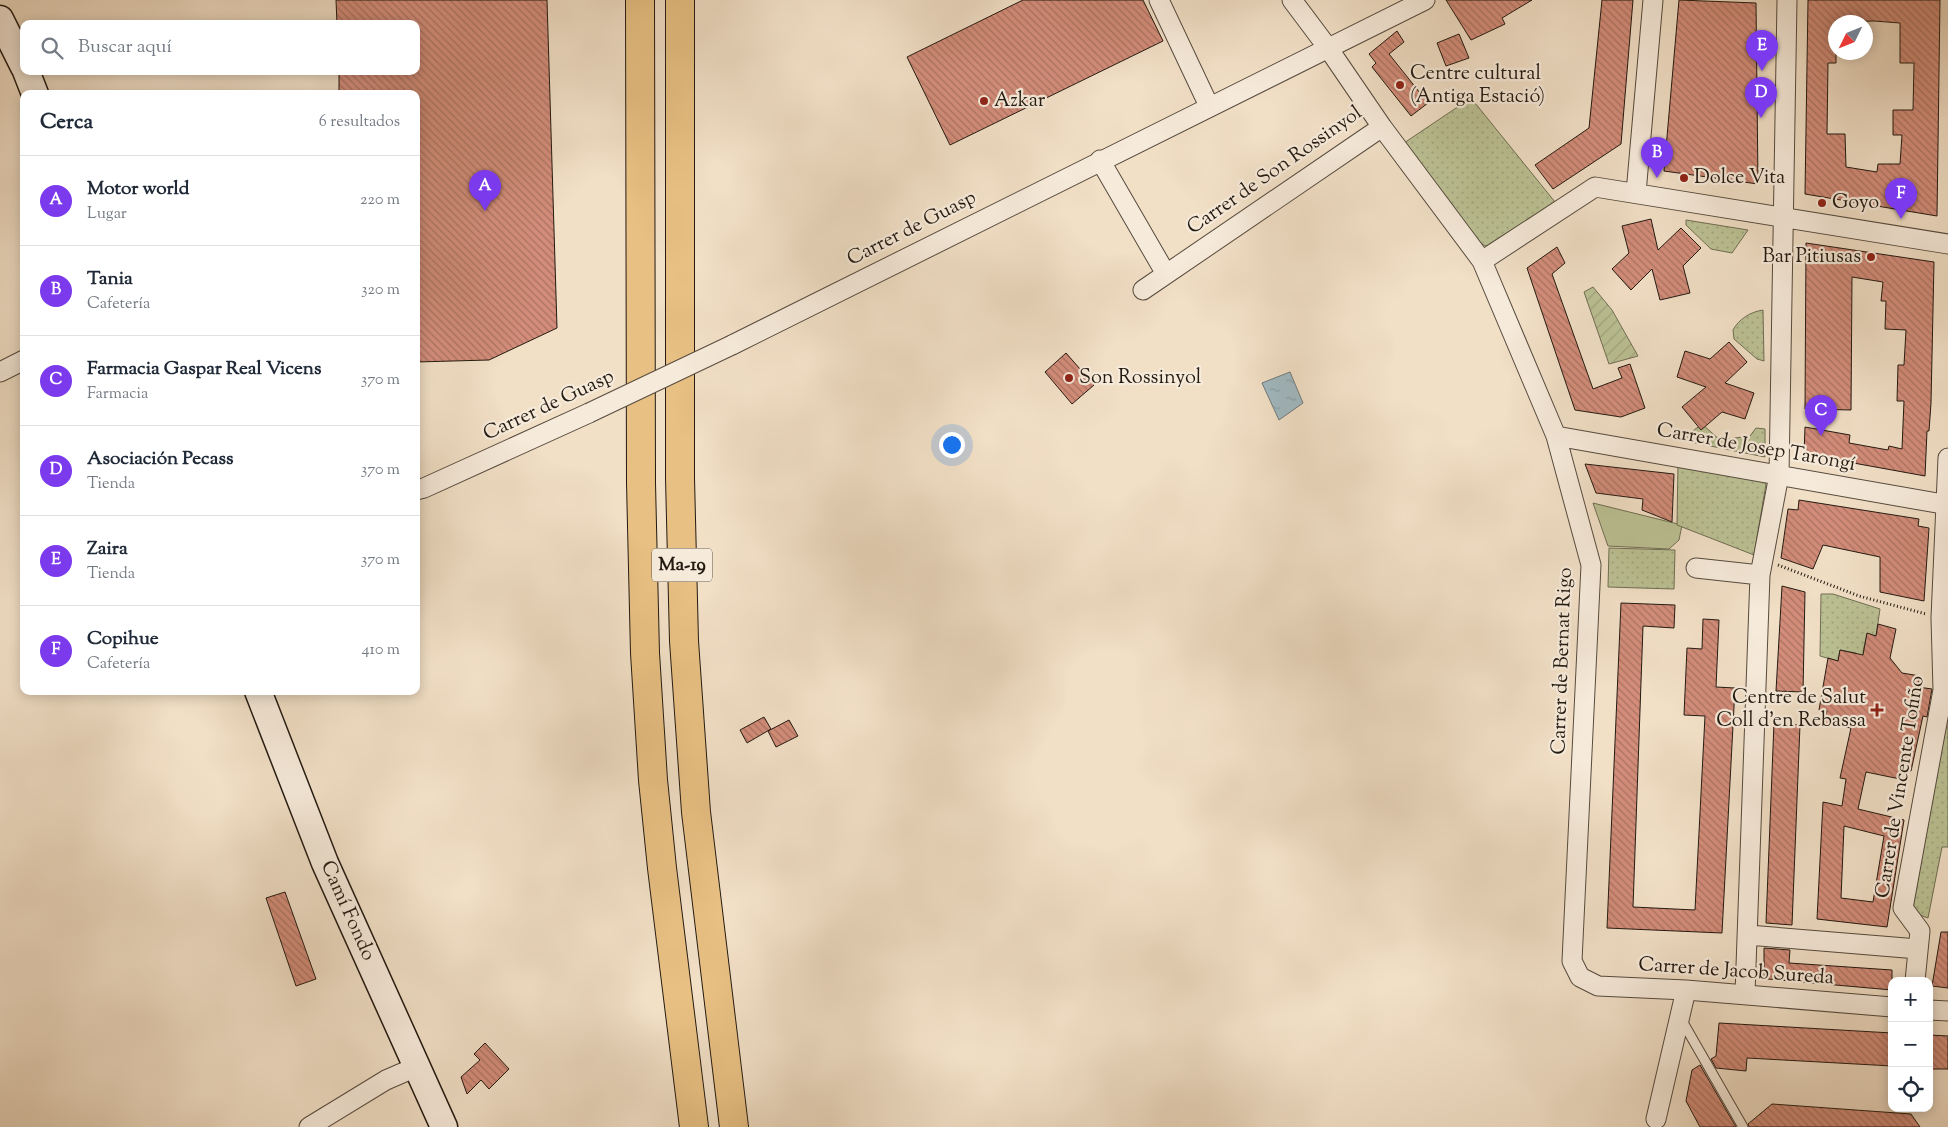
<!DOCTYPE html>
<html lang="es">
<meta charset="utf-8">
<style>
:root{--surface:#fff;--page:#f2f2f3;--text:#1f2937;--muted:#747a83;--line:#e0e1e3;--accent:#7c3aed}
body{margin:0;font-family:"Sorts Mill Goudy",serif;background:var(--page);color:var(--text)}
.controls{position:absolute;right:15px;bottom:15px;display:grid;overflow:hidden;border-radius:10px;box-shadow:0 2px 12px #0003}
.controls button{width:45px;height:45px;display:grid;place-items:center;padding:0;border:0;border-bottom:1px solid var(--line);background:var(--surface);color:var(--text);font:25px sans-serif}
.compass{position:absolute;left:1828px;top:15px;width:45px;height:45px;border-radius:50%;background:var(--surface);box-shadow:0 2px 12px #0003;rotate:227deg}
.you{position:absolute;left:951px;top:444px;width:18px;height:18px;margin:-12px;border:4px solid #fff;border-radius:50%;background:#1a73e8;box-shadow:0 0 0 8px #1a73e833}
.badge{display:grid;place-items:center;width:32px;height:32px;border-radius:50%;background:var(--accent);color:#fff;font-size:16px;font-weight:700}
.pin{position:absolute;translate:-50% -41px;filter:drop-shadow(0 1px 2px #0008)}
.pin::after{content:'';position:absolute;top:26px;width:18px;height:15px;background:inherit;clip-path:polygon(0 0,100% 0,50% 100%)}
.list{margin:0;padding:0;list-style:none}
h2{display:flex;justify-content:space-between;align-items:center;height:65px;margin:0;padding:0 20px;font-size:21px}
h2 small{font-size:16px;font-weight:400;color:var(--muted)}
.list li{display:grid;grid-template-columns:32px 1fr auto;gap:15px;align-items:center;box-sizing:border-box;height:90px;padding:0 20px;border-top:1px solid var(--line)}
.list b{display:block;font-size:19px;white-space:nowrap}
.list p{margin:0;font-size:16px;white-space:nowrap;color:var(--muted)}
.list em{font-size:16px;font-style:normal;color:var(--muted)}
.icon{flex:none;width:28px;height:28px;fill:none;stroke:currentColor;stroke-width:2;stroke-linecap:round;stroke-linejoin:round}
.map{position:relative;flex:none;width:1948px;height:1127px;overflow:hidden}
.search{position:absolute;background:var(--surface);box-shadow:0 2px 12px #0003;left:20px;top:20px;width:400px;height:55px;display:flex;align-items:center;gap:12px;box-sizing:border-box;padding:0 18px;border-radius:10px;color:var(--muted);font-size:19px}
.panel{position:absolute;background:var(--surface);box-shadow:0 2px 12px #0003;left:20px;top:90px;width:400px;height:605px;border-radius:10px}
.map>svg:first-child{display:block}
.grass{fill:#bbc194;stroke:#6f6e52}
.park{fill:url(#park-dots);stroke:#6f6e52}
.garden{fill:url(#garden-furrows);stroke:#6f6e52}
.water{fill:url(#water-ripples);stroke:#6f797b}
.building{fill:url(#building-back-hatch);stroke:#231a11;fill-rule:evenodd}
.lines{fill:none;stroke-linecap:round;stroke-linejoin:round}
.lane-casing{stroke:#564b3e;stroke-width:11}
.street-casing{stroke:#564b3e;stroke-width:21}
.secondary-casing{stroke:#231a11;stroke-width:29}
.highway-casing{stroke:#231a11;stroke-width:30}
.path{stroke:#231a11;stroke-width:3;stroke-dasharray:1 2.5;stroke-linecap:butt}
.lane{stroke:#f6eada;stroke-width:9}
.street{stroke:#f6eada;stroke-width:19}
.secondary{stroke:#f6eada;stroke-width:26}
.highway{stroke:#e8c083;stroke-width:28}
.street-bridge-casing{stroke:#564b3e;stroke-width:21;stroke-linecap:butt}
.street-bridge{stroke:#f6eada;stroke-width:19}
.poi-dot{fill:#8f2418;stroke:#f6eada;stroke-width:2}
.labels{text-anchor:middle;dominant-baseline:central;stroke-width:4.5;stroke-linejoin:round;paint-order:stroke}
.shield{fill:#f6eada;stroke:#62584d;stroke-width:1}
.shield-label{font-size:19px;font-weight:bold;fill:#231a11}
.poi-label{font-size:20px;fill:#231a11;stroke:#f6eada;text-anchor:start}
.street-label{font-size:20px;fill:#231a11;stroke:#f6eada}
</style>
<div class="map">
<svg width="1948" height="1127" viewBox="0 0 1948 1127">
<defs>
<pattern id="park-dots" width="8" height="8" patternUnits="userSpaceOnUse" patternTransform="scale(1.25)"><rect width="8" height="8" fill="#bbc194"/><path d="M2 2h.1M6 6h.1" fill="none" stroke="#a0a57f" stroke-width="1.8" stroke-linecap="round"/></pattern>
<pattern id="garden-furrows" width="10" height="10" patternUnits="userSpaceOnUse" patternTransform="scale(1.25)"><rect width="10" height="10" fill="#bbc194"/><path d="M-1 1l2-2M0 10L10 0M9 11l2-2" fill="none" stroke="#a0a57f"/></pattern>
<pattern id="water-ripples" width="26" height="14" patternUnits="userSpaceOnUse" patternTransform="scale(1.25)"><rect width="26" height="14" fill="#a1b9c1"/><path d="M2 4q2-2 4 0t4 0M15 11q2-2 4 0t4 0" fill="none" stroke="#8a9ea5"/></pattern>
<pattern id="building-back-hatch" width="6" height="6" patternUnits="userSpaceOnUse" patternTransform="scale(1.25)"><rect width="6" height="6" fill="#d38d7a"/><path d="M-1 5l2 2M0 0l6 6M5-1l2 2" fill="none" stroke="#ab7263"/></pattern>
</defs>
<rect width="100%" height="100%" fill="#f1dfc6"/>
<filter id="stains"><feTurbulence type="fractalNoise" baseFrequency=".004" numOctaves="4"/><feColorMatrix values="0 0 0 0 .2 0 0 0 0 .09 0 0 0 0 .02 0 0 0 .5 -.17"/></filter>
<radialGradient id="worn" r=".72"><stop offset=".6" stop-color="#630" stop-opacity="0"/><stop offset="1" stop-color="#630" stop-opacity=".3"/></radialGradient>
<path class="grass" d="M1593,503L1682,525L1679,540L1669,549L1608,546Z"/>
<path class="park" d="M1471,98L1555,202L1486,246L1479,243L1404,143Z
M1686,220L1748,230L1732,253L1711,249L1686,225Z
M1763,310L1764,361L1757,359L1734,339L1733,330C1739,319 1750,312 1763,310Z
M1702,424L1720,440L1750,436L1756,428L1765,429V457L1681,440Z
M1678,463L1761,480L1766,484L1754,555L1677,525Z
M1609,548L1675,550L1674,589L1608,587Z
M1821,594H1833L1880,609L1876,636L1867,634L1863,651L1872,653L1869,668L1856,653L1840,650L1838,661L1820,656Z
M1948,688V847H1942L1928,918L1909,911Z"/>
<path class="garden" d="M1593,287L1612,310L1638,356L1609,364L1584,292Z"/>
<path class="water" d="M1290,372L1303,403L1279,420L1262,383Z"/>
<path class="building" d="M336,0H547L557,328L489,360L416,362V94H339V71H416V24H337Z
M1023,0H1143L1163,41L950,145L907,57Z
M1446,0H1532L1502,18L1505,24L1471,40Z
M1602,0H1633L1621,144L1553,189L1535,165L1589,128Z
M1679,0L1756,3L1758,184L1664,171Z
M1808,0H1940L1937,216L1805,194ZM1874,21L1900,23V63H1914L1913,110H1893V135H1902L1900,164H1878L1877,172L1846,167L1845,134H1827L1828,63H1836V22Z
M1397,31L1404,42L1389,54L1428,103L1411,116L1372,67L1376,63L1369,54Z
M1459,34L1469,58L1446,66L1437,43Z
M1651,219L1658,250L1681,228L1701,248L1683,266L1690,293L1660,300L1652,269L1631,290L1612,269L1629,253L1622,226Z
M1806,243L1934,262L1931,403L1929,431H1927L1925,476L1804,454L1805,427L1850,435L1849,443L1888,450L1889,446L1902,449L1904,401H1897L1898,365H1904L1906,330L1885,329L1886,301H1881L1883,282L1852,277L1851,410L1805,409Z
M1557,247L1565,263L1552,274L1593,389L1622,378L1618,368L1630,364L1645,408L1621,417L1575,410L1527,268Z
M1729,342L1747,362L1725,383L1754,393L1745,419L1722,412L1701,430L1682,407L1706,387L1677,377L1685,351L1710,359Z
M1066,353L1094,385L1072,404L1045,372Z
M1585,464L1674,474L1672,522L1642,510L1643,499L1596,493Z
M1799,500L1919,519L1918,526L1929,528L1924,601L1880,592V557L1823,545L1813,569L1781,558L1788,509L1798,510Z
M1782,586L1805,592L1803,692L1776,691Z
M1621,603L1675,605L1674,628L1643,626L1633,907L1695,910L1705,716L1684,715L1687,648L1702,649L1703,619L1719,620L1716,687L1735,688L1722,933L1607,928Z
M1878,624L1896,629L1890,658L1902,673L1920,676L1918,687L1932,689L1927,717L1923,716L1911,771L1902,769L1900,779L1866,772L1858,809L1904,820L1887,927L1817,919L1823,802L1842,806L1846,779L1840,778L1851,728L1824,723L1827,711L1819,710L1828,658L1838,661L1840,650L1863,655L1867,633L1876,636ZM1844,826L1884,836L1873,902L1841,898Z
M764,717L771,729L747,743L740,730Z
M789,720L798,736L776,747L768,731Z
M1774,723L1800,725L1792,925L1766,923Z
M285,892L316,979L296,986L266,898Z
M1941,932H1948V988L1932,986Z
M1764,948L1790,950L1789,963L1892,970V990L1768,979L1764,976Z
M1719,1023L1892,1033V1066L1747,1058L1746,1071L1716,1068L1711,1059L1716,1056Z
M1929,1035L1948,1036V1069H1929Z
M485,1043L509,1069L489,1089L481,1080L467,1094L461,1077L480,1060L474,1054Z
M1700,1065L1736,1127H1700L1686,1101L1692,1070Z
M1772,1104L1911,1114L1920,1127H1749L1748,1124Z"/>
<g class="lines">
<g class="lane-casing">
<path id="lane" d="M1681,1019L1743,1127"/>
</g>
<g class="street-casing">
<path id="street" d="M1159,0L1209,106
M1382,127L1482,261L1556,436L1591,565L1572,961L1580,977L1598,986L1686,990L1892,1007
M1100,160L1166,274
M1636,193L1653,0
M1482,261L1595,187L1948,244
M1143,290L1382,127L1328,48L1292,0
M732,345L1425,0
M0,372L24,360
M1556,436L1948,505
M416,490L424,488L589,413
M1696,568L1760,575
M1748,935L1918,949
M1915,981L1920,931L1903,908L1943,690L1941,618L1948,458
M1745,994L1760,575L1779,475L1787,0
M1929,1010L1948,1011
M1656,1119L1686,990
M309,1127L386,1080L416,1067"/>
</g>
<g class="secondary-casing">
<path id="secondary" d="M0,19L24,67
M26,71L35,94
M258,691L325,863L444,1127"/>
</g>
<g class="highway-casing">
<path id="highway" d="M640,0L641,483L645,653L653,780L662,868L694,1127
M680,0V478L684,641L696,812L734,1127"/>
</g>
<path class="path" d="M1778,565L1859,596L1926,614"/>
<use href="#lane" class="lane"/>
<use href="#street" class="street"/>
<use href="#secondary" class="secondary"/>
<use href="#highway" class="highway"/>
<g class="street-bridge-casing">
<path id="street-bridge" d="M589,413L732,345"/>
</g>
<use href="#street-bridge" class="street-bridge"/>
</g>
<g class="poi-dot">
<circle cx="1400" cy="85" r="5"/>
<circle cx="984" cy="101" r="5"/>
<circle cx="1684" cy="178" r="5"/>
<circle cx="1822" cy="203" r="5"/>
<circle cx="1871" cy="257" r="5"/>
<circle cx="1069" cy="378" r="5"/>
<path d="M1874.5 702.5h5v5h5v5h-5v5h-5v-5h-5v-5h5z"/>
</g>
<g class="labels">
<rect class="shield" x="652" y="548.5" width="60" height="33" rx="4"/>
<g class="shield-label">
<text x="682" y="565">Ma-19</text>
</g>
<g class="poi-label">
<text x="1410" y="74">Centre cultural<tspan x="1410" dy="23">(Antiga Estació)</tspan></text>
<text x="994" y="101">Azkar</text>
<text x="1694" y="178">Dolce Vita</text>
<text x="1832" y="203">Goyo</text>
<text x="1861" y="257" text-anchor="end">Bar Pitiusas</text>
<text x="1079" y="378">Son Rossinyol</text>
<text x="1866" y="698" text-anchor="end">Centre de Salut<tspan x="1866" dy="23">Coll d'en Rebassa</tspan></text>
</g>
<g class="street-label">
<text transform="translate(1275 171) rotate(-35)">Carrer de Son Rossinyol</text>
<text transform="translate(912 229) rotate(-27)">Carrer de Guasp</text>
<text transform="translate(549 406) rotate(-25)">Carrer de Guasp</text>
<text transform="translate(1756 448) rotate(10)">Carrer de Josep Tarongí</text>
<text transform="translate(1563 661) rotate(-88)">Carrer de Bernat Rigo</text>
<text transform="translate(1901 787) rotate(-81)">Carrer de Vincente Tofiño</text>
<text transform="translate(347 911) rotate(66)">Camí Fondo</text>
<text transform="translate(1736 972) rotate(4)">Carrer de Jacob Sureda</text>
</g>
</g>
<rect width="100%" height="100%" filter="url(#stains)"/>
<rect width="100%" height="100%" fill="url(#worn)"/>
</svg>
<div class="controls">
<button>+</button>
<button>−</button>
<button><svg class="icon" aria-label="locate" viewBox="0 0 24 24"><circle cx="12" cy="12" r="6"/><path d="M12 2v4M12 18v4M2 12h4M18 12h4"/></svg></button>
</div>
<svg class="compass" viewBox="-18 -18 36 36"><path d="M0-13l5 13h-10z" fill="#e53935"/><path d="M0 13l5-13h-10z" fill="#747a83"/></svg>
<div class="you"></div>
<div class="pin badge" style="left:485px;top:211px">A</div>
<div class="pin badge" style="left:1657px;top:178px">B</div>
<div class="pin badge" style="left:1821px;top:436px">C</div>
<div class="pin badge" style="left:1761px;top:118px">D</div>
<div class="pin badge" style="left:1762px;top:71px">E</div>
<div class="pin badge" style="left:1901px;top:219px">F</div>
<div class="search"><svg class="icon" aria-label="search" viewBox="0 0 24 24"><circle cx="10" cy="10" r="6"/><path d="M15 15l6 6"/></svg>Buscar aquí</div>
<section class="panel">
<h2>Cerca<small>6 resultados</small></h2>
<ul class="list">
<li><span class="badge">A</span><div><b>Motor world</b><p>Lugar</p></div><em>220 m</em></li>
<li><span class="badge">B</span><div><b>Tania</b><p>Cafetería</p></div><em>320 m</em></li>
<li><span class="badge">C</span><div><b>Farmacia Gaspar Real Vicens</b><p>Farmacia</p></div><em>370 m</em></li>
<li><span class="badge">D</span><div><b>Asociación Pecass</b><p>Tienda</p></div><em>370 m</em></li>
<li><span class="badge">E</span><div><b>Zaira</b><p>Tienda</p></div><em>370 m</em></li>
<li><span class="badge">F</span><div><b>Copihue</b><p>Cafetería</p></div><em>410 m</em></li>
</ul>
</section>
</div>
